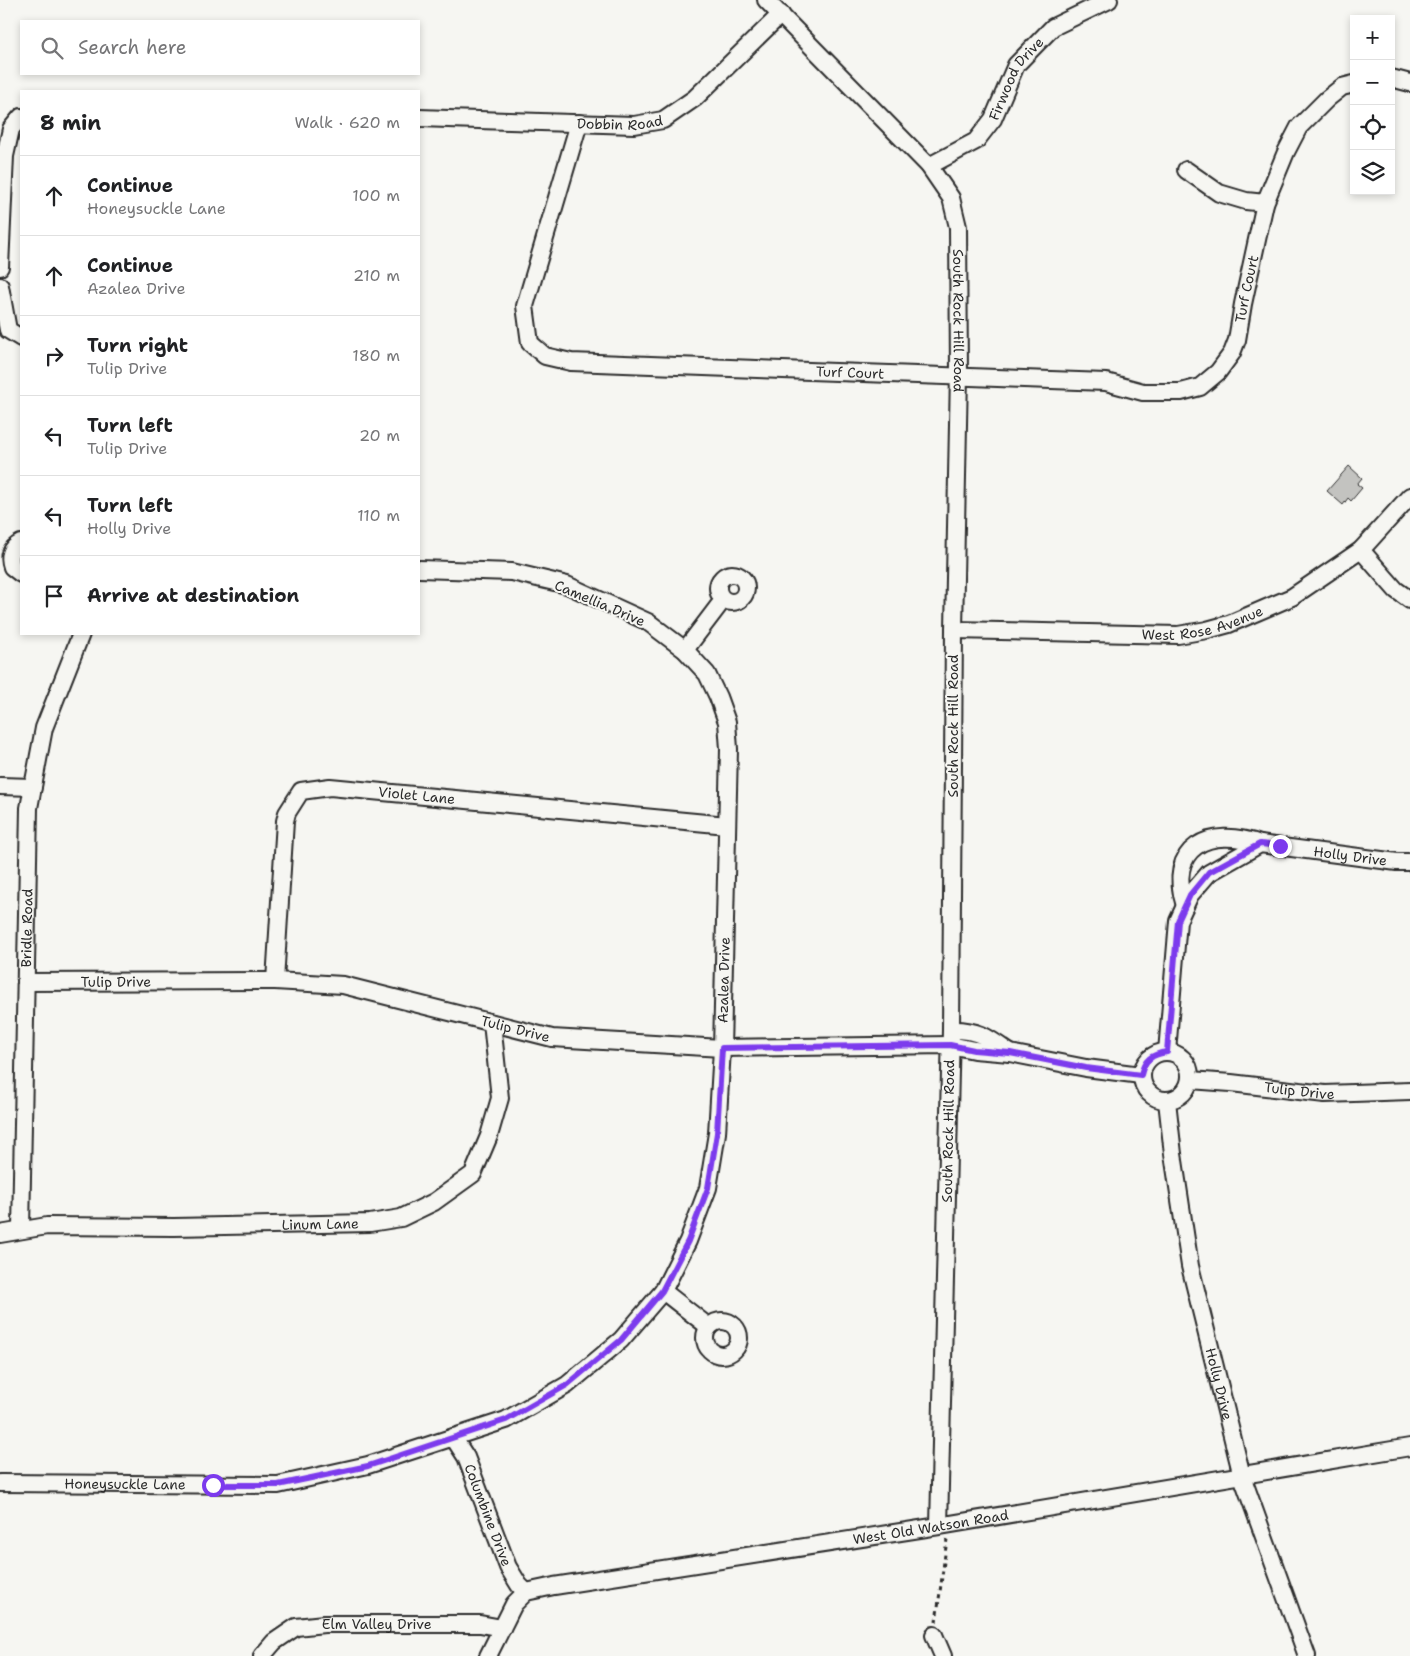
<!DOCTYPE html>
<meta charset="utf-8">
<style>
:root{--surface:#fff;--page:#f2f2f2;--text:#202124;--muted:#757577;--line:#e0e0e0}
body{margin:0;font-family:"Shantell Sans",sans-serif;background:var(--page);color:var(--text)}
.controls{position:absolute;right:15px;top:15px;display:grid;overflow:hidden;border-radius:0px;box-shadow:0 2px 8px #0003}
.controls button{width:45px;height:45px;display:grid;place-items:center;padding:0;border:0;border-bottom:1px solid var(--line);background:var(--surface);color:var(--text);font:25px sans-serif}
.stop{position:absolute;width:15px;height:15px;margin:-11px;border:4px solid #7c3aed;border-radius:50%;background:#fff}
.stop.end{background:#7c3aed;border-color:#fff;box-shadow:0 1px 5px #0008}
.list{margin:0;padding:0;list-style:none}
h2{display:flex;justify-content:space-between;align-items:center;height:65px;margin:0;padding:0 20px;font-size:21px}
h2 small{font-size:16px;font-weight:400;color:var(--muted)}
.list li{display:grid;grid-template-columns:32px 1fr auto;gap:15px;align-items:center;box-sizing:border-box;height:80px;padding:0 20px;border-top:1px solid var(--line)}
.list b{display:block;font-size:19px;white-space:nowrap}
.list p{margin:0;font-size:16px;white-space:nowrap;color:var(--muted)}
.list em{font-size:16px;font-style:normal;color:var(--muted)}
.icon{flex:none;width:28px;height:28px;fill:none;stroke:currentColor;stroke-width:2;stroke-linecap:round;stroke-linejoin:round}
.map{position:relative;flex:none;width:1410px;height:1656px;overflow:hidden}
.search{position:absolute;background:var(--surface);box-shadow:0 2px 8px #0003;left:20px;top:20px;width:400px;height:55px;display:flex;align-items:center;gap:12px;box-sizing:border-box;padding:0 18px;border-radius:0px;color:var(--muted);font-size:19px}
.panel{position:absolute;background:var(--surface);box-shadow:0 2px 8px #0003;left:20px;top:90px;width:400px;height:545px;border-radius:0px}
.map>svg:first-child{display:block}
.building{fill:#c3c3c0;stroke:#2b2b2b}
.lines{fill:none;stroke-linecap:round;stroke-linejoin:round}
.minor-casing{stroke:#2b2b2b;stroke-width:20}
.path{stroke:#2b2b2b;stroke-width:3;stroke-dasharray:4 4;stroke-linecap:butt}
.minor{stroke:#f6f6f2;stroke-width:16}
.route{stroke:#7c3aed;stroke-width:6}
.labels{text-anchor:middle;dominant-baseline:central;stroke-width:4;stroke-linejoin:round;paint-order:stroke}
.street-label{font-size:14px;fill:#2b2b2b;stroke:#f6f6f2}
</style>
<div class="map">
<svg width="1410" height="1656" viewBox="0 0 1410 1656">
<rect width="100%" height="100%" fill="#f6f6f2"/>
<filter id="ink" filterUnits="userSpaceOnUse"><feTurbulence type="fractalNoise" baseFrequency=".02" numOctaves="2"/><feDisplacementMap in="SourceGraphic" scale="10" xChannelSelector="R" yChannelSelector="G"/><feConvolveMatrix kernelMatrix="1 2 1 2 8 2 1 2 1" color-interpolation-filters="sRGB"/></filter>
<g filter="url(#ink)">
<path class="building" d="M1349,466L1362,478L1357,484L1362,488L1351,501L1348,498L1343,505L1327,491Z"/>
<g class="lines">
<g class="minor-casing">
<g id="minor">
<path id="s1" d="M766,0L929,166L951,198L958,227L959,373L954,630L951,1030L939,1526"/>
<path d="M1391,78L1410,83"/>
<path id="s2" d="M419,118L634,125L663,120L695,98L781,14"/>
<path id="s3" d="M579,123L525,306L530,343L545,356L571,362L1106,382L1143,392H1181L1200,387L1218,372L1232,353L1237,340L1243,304L1265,203L1286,152L1299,127L1327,99L1342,87L1354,84"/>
<path id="s4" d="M929,166L976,141L993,119L1016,65L1053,27L1109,0"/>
<path d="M1186,170L1219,193L1246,201L1265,203"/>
<path d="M0,267L5,156L11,129L21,117"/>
<path d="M0,286L8,330L21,338"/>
<path d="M21,543C11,548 8,556 12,567L21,574"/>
<path d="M1361,550L1396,590L1410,600"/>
<circle cx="732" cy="588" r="14"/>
<path id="s5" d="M954,630L1178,635L1207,630L1229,624L1292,597L1361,550L1410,496"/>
<path d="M685,650L723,600"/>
<path d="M0,786L33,787"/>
<path d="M1185,906C1166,847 1209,826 1260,844"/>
<path id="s6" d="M275,981L285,821L287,813L301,791L330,787L727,825"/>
<path id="s7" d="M26,982L275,981L343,985L552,1038L722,1048L950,1045L974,1050L1010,1053L1086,1068L1141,1075"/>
<path d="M951,1030C978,1029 989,1038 1010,1053"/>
<circle cx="1166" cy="1076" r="24"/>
<path id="s8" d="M1167,1052L1178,921L1190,895L1209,873L1260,844L1397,862H1410"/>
<path id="s9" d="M1190,1080L1231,1083L1325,1094L1410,1091"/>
<path id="s10" d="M1167,1101L1173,1154L1190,1266L1242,1476L1307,1656"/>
<path id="s11" d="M21,1230L29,808L44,728L81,634"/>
<path id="s12" d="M0,1234L47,1226L174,1227L370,1223L401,1218L434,1202L473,1174L489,1136L500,1098L492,1023"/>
<path d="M663,1291L709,1327"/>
<circle cx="722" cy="1338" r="17"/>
<path id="s13" d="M453,1437L466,1457L508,1567L519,1585L526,1592"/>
<path id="s14" d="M0,1483L278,1485L368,1465L506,1420L567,1385L621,1340L663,1291L688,1241L708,1188L717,1133L722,1049L729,749L727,722L718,697L707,674L685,650L648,622L567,585L512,572L419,569"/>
<path d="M934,1635L943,1656"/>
<path id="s15" d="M262,1656L274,1642L296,1627L324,1624H480L502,1628"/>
<path id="s16" d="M488,1656L514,1604L526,1592L554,1586L939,1526L1410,1447"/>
</g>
</g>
<path class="path" d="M936,1622L947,1539"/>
<use href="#minor" class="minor"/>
</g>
</g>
<g class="lines" filter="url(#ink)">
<path class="route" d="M213,1485H278L368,1466L506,1420L567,1385L621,1340L662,1291L688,1241L708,1188L717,1133L722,1048L950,1045L974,1050L1010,1053L1086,1068L1141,1075C1144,1060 1152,1054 1167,1052L1178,921L1190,895L1209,872L1238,856L1260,844L1280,846"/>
</g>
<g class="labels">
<g class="street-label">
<text stroke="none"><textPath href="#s4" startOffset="128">Firwood Drive</textPath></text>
<text stroke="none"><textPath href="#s2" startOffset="201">Dobbin Road</textPath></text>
<text stroke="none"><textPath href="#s3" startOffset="1019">Turf Court</textPath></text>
<text stroke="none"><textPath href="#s1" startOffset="395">South Rock Hill Road</textPath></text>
<text stroke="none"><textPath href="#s3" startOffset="554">Turf Court</textPath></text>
<text transform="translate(600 603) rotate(23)">Camellia Drive</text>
<text stroke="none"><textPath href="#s5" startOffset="250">West Rose Avenue</textPath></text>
<text transform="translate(953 726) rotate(-90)">South Rock Hill Road</text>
<text stroke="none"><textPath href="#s6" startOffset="311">Violet Lane</textPath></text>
<text stroke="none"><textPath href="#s8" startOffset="339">Holly Drive</textPath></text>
<text stroke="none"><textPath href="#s11" startOffset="302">Bridle Road</textPath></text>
<text stroke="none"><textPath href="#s14" startOffset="1042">Azalea Drive</textPath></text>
<text stroke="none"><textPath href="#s7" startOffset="90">Tulip Drive</textPath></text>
<text stroke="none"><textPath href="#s7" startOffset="495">Tulip Drive</textPath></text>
<text stroke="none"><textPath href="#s9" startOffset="110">Tulip Drive</textPath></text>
<text transform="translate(948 1131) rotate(-89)">South Rock Hill Road</text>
<text stroke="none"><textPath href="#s12" startOffset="321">Linum Lane</textPath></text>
<text stroke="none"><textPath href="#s10" startOffset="288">Holly Drive</textPath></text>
<text stroke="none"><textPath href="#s14" startOffset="125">Honeysuckle Lane</textPath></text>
<text stroke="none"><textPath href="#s13" startOffset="86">Columbine Drive</textPath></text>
<text stroke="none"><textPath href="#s16" startOffset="485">West Old Watson Road</textPath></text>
<text stroke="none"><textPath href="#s15" startOffset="126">Elm Valley Drive</textPath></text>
</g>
</g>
</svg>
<div class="controls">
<button>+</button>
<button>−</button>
<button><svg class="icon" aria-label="locate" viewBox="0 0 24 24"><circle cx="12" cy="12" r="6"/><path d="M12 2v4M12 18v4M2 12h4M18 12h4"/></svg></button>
<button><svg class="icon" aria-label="layers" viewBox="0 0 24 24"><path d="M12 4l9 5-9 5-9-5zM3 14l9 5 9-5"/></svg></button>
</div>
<div class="stop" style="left:213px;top:1485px"></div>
<div class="stop end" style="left:1280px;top:846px"></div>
<div class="search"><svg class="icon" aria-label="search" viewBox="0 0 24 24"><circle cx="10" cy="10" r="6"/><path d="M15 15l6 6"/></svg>Search here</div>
<section class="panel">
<h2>8 min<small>Walk · 620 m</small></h2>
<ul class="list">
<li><svg class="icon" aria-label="ahead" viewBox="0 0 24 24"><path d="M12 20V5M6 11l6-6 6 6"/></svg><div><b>Continue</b><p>Honeysuckle Lane</p></div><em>100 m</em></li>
<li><svg class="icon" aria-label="ahead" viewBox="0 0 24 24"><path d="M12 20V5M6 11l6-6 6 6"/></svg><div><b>Continue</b><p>Azalea Drive</p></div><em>210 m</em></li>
<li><svg class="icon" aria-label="right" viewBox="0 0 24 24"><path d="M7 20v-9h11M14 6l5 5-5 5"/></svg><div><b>Turn right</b><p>Tulip Drive</p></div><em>180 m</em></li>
<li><svg class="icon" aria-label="left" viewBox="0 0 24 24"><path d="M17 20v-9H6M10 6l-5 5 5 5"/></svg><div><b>Turn left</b><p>Tulip Drive</p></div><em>20 m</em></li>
<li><svg class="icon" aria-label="left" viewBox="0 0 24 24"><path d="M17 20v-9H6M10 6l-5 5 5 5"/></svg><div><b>Turn left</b><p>Holly Drive</p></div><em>110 m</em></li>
<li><svg class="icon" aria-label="arrive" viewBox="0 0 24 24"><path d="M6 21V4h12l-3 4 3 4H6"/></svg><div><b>Arrive at destination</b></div></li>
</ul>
</section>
</div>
